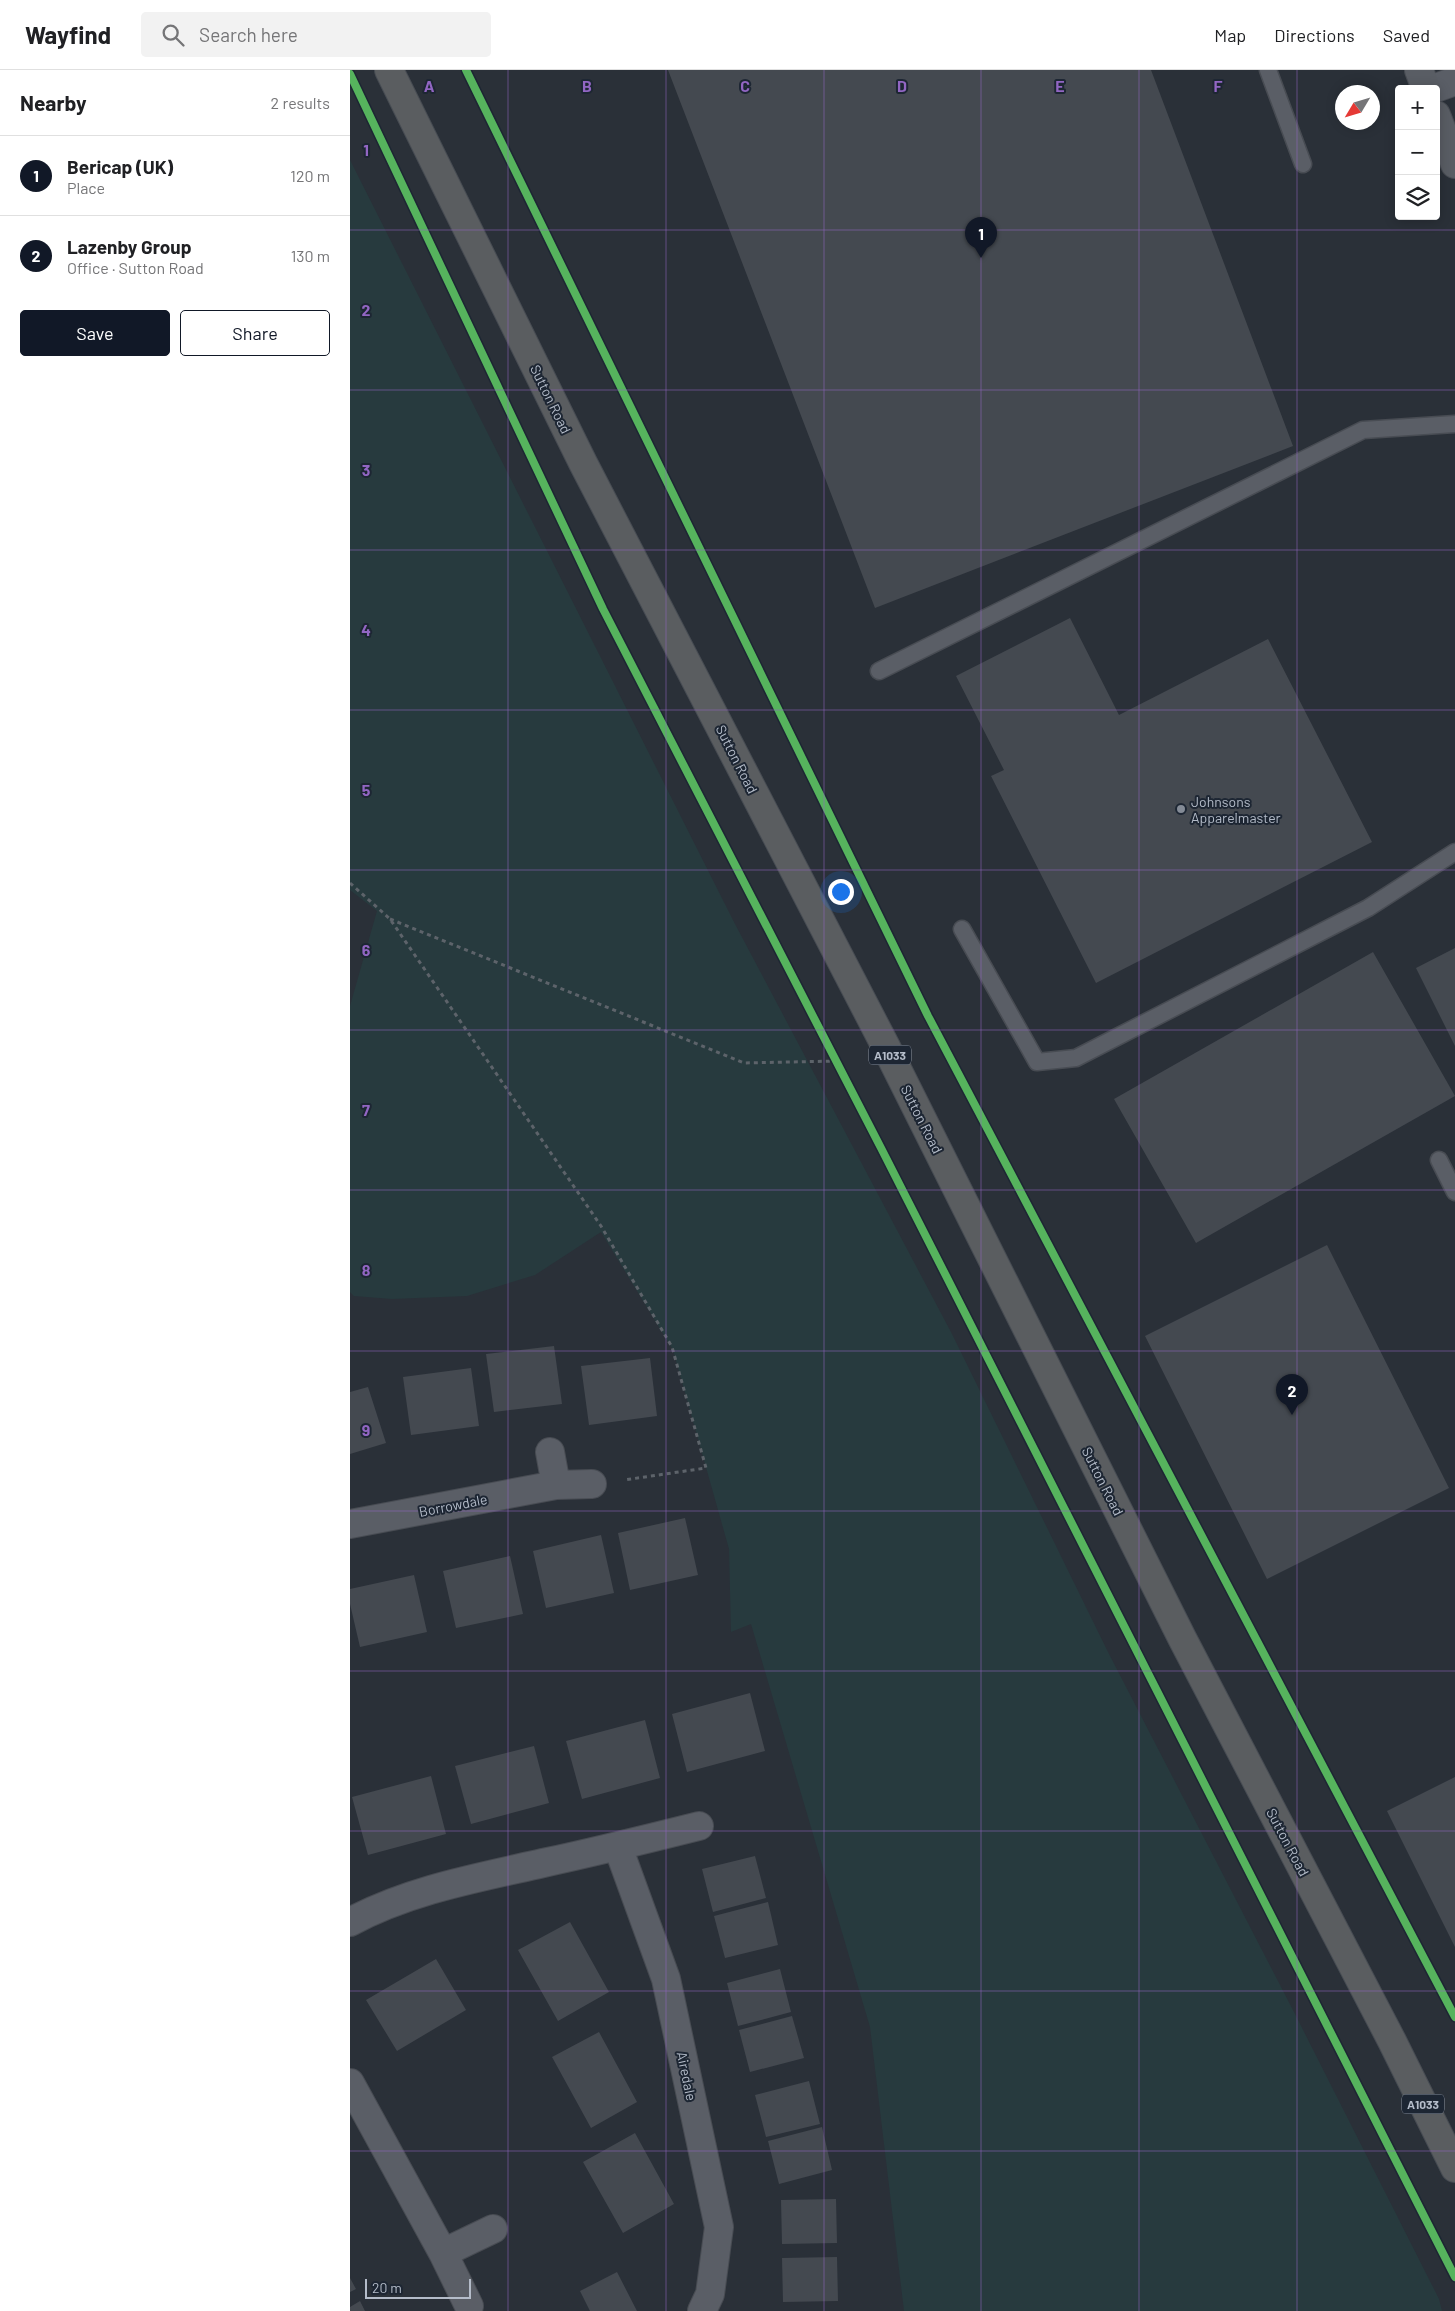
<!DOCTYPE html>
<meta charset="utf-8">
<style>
:root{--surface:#fff;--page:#f2f2f2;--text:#202124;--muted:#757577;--line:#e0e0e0;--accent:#111827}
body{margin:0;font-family:Barlow,sans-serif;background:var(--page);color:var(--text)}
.controls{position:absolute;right:15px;top:15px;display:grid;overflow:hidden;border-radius:5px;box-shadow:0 2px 12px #0003}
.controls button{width:45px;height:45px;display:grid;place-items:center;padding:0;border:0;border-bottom:1px solid var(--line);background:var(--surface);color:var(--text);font:25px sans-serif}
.compass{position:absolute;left:985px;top:15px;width:45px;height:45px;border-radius:50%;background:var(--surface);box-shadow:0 2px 12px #0003;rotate:232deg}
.scale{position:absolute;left:15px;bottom:12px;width:106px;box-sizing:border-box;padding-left:5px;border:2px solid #b4bcc9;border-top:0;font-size:14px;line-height:18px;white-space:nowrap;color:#b4bcc9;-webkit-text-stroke:4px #1d2633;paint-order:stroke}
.you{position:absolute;left:490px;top:821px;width:18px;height:18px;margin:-12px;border:4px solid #fff;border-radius:50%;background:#1a73e8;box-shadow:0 0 0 8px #1a73e833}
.badge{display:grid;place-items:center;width:32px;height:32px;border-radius:50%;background:var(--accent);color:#fff;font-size:16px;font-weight:700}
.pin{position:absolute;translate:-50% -41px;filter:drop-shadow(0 1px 2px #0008)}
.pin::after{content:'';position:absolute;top:26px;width:18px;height:15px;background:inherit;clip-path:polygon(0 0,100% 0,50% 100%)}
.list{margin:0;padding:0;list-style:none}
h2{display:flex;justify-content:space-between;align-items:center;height:65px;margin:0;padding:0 20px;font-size:21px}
h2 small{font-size:16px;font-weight:400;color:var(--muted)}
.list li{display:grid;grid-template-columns:32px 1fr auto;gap:15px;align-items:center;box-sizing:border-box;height:80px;padding:0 20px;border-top:1px solid var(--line)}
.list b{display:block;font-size:19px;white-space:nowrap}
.list p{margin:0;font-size:16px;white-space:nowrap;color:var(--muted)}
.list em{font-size:16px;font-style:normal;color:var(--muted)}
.actions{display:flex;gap:10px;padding:15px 20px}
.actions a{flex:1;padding:11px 0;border:1px solid var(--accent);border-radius:5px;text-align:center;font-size:18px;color:var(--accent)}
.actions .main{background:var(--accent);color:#fff}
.icon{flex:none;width:28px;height:28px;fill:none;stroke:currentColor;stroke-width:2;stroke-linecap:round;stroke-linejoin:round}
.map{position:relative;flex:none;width:1105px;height:2241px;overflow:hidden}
header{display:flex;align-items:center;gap:30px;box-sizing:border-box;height:70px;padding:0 25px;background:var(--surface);border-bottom:1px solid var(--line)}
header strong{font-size:24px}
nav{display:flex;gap:28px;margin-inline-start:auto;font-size:18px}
.search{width:350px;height:45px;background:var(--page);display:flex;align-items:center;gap:12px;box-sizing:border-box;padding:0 18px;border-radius:5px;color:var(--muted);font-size:19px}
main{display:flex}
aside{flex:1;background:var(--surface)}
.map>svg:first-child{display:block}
.green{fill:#273a3e}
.building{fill:#444950}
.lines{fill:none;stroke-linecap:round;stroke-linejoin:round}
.lane-casing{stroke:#484c53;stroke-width:19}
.street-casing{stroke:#484c53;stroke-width:30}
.secondary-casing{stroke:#484c53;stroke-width:30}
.highway-casing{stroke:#474c53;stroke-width:30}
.path{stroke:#5d636a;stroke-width:3;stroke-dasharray:4 4;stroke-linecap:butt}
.lane{stroke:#5a5e66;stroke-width:16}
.street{stroke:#5a5e66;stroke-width:28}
.secondary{stroke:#595d64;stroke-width:28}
.highway{stroke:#5a5d60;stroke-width:28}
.cycleway-casing{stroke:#1d2633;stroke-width:11}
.cycleway{stroke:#56b35d;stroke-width:8}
.grid{fill:none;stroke:#9266c3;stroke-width:1;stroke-opacity:0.55}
.poi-dot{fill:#848b96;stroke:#1d2633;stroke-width:2}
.labels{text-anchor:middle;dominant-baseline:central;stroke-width:4;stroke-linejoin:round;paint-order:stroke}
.shield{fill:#1d2633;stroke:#878f9c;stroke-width:1}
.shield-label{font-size:12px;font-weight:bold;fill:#b4bcc9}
.street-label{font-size:14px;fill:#b4bcc9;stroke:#1d2633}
.poi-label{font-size:14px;fill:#b4bcc9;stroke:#1d2633;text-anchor:start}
.grid-label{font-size:16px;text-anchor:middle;font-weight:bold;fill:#9266c3;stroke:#1d2633;stroke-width:4;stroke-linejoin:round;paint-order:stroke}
</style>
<header>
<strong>Wayfind</strong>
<div class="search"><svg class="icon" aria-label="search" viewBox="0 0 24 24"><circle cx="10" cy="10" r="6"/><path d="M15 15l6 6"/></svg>Search here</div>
<nav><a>Map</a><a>Directions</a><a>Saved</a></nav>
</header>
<main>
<aside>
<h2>Nearby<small>2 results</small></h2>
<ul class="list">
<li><span class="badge">1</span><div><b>Bericap (UK)</b><p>Place</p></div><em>120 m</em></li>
<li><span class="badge">2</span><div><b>Lazenby Group</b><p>Office · Sutton Road</p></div><em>130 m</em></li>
</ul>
<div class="actions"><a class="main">Save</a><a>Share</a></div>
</aside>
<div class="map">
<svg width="1105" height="2241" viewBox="0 0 1105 2241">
<rect width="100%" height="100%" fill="#2a3038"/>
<path class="green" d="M0,90L385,854L602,1264L758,1582L945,1944L1089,2229L1092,2241H554L520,1957L401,1554L381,1562L379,1479L323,1280L251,1162L185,1205L117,1226L42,1229L4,1226L0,1222V936L27,841L0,820Z"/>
<path class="building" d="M318,0H801L943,376L525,538Z
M720,548L769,645L918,569L1022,772L746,913L641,706L654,700L606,606Z
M1105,878V976L1066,898Z
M1023,882L1105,1026L846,1173L764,1029Z
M977,1175L1099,1418L917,1509L795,1266Z
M204,1276L212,1334L144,1342L136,1284Z
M300,1288L307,1346L239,1355L231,1296Z
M121,1298L129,1356L61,1365L53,1307Z
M18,1317L36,1373L0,1384V1322Z
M335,1448L348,1505L280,1520L268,1463Z
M251,1465L264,1523L196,1538L183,1481Z
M160,1486L173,1544L106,1558L93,1501Z
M64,1505L77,1562L10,1577L0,1534V1519Z
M400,1623L415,1681L337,1702L322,1644Z
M295,1650L310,1708L232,1729L216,1671Z
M184,1676L199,1733L121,1754L105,1696Z
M81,1706L96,1764L18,1785L2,1727Z
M1105,1707V1877L1037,1741Z
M405,1786L416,1828L363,1842L352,1799Z
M418,1832L428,1875L375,1888L364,1846Z
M220,1852L259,1922L208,1951L168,1880Z
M86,1889L116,1940L47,1981L16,1930Z
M430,1899L441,1942L388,1956L377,1913Z
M442,1946L454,1988L400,2002L389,1960Z
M249,1962L287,2032L241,2058L202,1987Z
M459,2011L470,2054L416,2067L405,2025Z
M472,2057L482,2100L429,2114L418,2071Z
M285,2063L324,2134L273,2163L233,2092Z
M486,2129L487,2173L432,2174L431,2130Z
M487,2187L488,2231L433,2232L432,2188Z
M267,2202L287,2241H240L230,2221Z
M0,2208L6,2219L0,2222Z
M10,2231L15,2241H0V2237Z"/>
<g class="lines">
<g class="lane-casing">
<path id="lane" d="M918,0L953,94
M529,601L1013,360L1105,354
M612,859L687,992L726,988L1018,838L1105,782
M1089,1090L1105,1122"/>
</g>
<g class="street-casing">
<path id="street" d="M1083,19L1105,11
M200,1382L206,1415
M0,1454L206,1415L242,1414
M268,1777L316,1909L369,2157L360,2224L352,2241
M0,1852C59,1820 127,1808 193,1793C245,1782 297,1769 349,1756
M0,2013L93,2183L119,2236
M93,2183L143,2159"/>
</g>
<g class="secondary-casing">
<path id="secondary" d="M1069,0L1076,19
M1086,45L1105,94"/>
</g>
<g class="highway-casing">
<path id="highway" d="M39,0L233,393L536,977L832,1568L1042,1971L1105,2098"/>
</g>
<path class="path" d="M0,813L40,849L251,1156L322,1277L356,1398L274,1410
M40,849L394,993L486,991"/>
<use href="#lane" class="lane"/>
<use href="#street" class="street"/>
<use href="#secondary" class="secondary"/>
<use href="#highway" class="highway"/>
<g class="cycleway-casing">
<path id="cycleway" d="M116,0L578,946L1105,1947
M0,4L253,539L531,1078L1105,2207"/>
</g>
<use href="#cycleway" class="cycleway"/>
</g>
<path class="grid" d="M158,0V2241M316,0V2241M474,0V2241M631,0V2241M789,0V2241M947,0V2241M0,160H1105M0,320H1105M0,480H1105M0,640H1105M0,800H1105M0,960H1105M0,1120H1105M0,1281H1105M0,1441H1105M0,1601H1105M0,1761H1105M0,1921H1105M0,2081H1105"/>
<circle class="poi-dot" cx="831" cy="739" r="5"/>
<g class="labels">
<g class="shield">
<rect x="519" y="975.5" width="42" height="19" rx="4"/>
<rect x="1052" y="2024.5" width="42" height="19" rx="4"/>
</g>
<g class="shield-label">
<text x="540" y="985">A1033</text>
<text x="1073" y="2034">A1033</text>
</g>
<g class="street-label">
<text transform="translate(201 329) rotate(64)">Sutton Road</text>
<text transform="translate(387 689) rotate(63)">Sutton Road</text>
<text transform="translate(572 1049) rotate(63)">Sutton Road</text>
<text transform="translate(753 1411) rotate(63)">Sutton Road</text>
<text transform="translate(103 1435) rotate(-11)">Borrowdale</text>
<text transform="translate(938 1772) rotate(62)">Sutton Road</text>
<text transform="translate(337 2006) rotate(78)">Airedale</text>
</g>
<g class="poi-label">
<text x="841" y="731">Johnsons<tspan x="841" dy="16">Apparelmaster</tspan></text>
</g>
</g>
<g class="grid-label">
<text x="79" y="22">A</text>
<text x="237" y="22">B</text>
<text x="395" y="22">C</text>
<text x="552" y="22">D</text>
<text x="710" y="22">E</text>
<text x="868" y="22">F</text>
<text x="16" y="86">1</text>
<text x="16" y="246">2</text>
<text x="16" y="406">3</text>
<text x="16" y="566">4</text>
<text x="16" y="726">5</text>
<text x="16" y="886">6</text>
<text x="16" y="1046">7</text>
<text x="16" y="1206">8</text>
<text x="16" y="1366">9</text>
</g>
</svg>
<div class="controls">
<button>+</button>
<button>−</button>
<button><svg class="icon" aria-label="layers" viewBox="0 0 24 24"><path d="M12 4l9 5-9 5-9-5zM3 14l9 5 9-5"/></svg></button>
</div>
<svg class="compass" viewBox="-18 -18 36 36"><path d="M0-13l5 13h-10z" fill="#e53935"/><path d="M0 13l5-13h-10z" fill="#757577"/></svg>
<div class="scale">20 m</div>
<div class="you"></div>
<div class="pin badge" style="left:631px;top:188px">1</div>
<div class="pin badge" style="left:942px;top:1345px">2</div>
</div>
</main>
